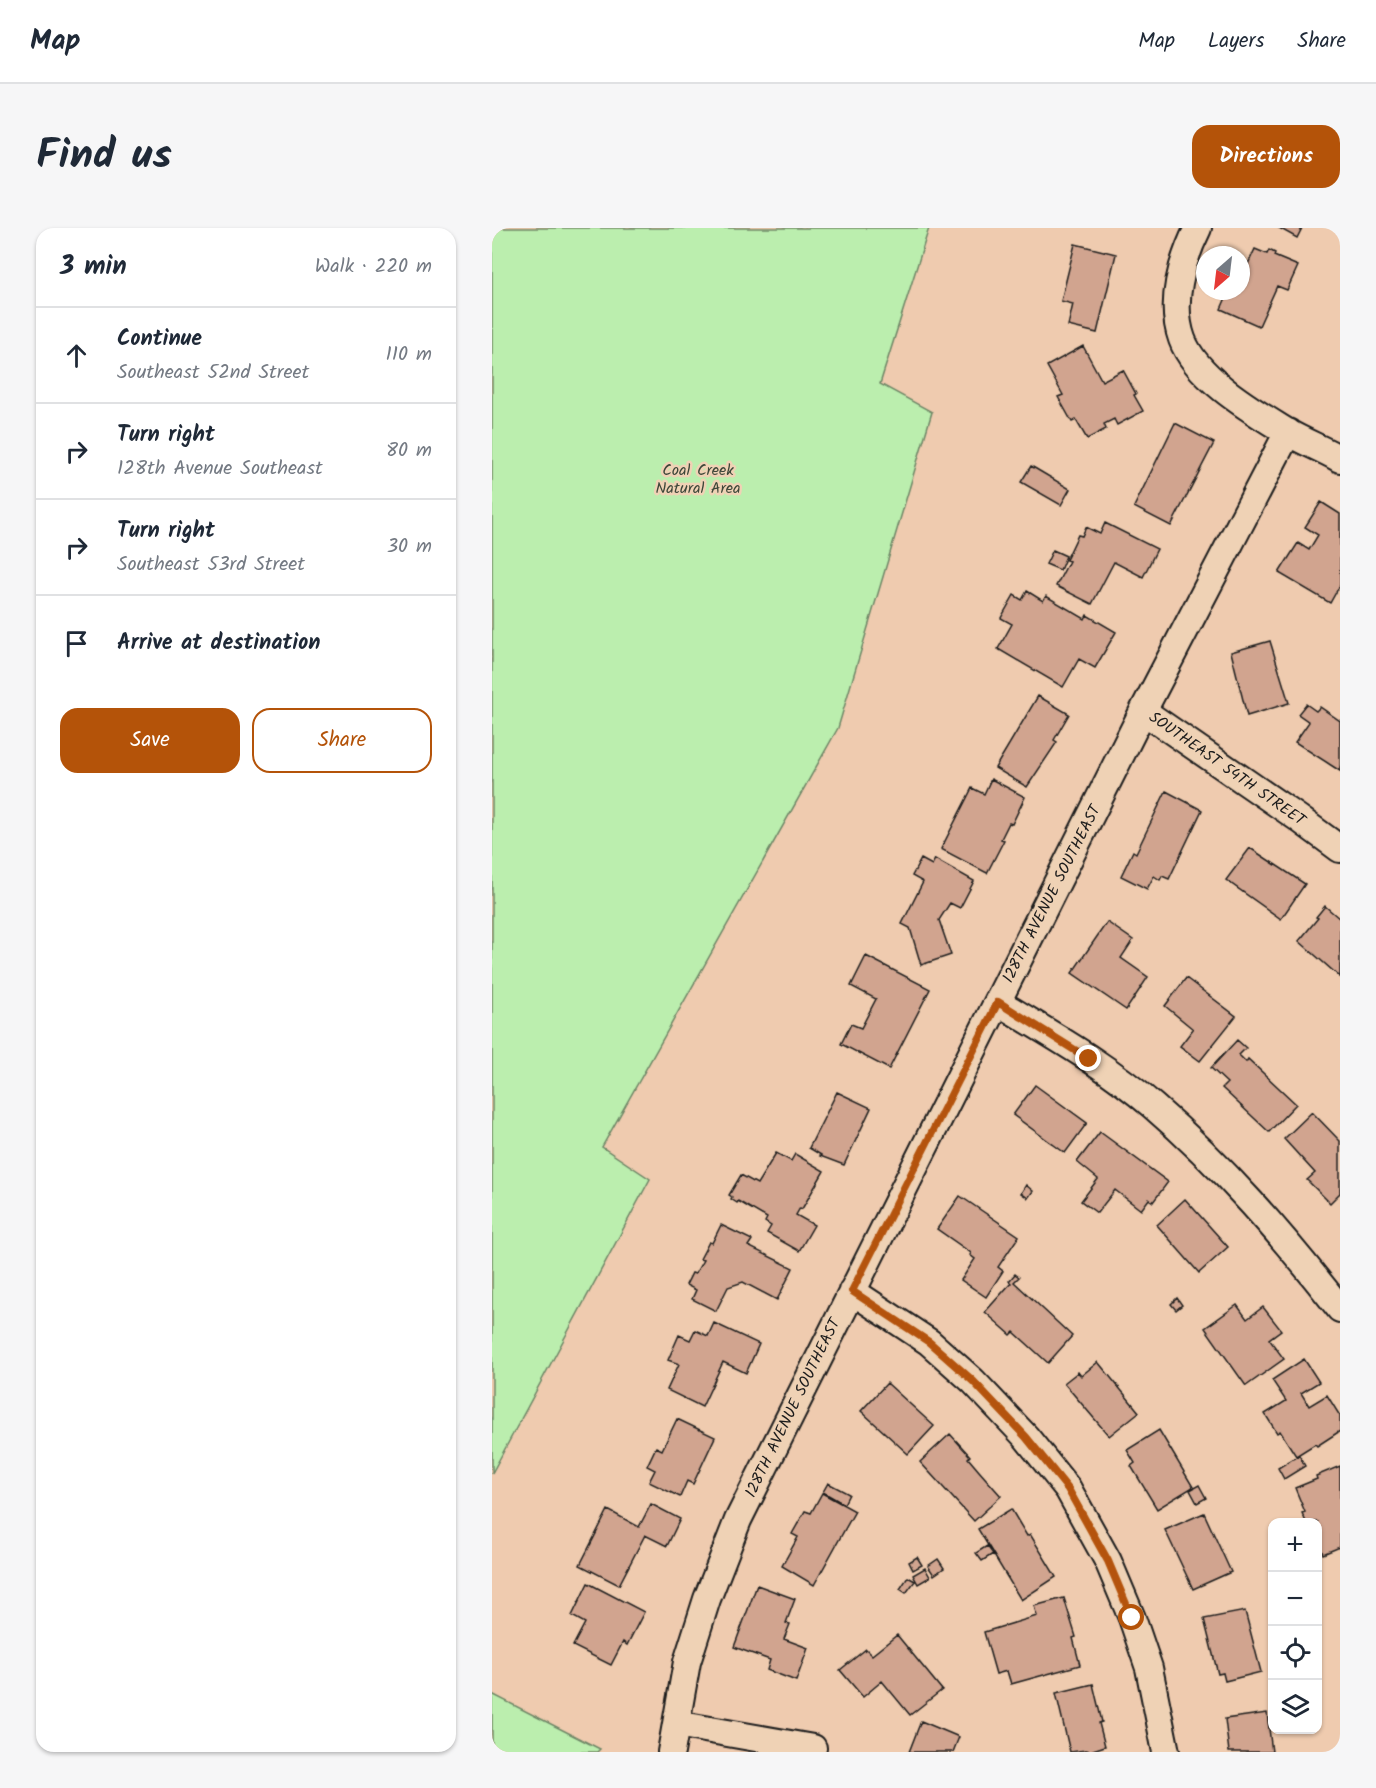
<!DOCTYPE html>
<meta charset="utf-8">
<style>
:root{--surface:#fff;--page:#f6f6f7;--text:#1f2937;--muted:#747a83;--line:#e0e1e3;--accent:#b45309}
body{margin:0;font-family:Kalam,sans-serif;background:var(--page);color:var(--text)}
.controls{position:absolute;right:18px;bottom:18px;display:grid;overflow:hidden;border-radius:12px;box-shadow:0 2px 4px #0004}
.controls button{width:54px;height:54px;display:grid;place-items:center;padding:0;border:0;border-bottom:2px solid var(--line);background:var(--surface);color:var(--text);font:30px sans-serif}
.compass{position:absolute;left:704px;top:18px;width:54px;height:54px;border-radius:50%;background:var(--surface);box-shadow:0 2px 4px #0004;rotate:208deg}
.stop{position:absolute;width:18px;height:18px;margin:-14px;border:4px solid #b45309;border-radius:50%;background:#fff}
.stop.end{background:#b45309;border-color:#fff;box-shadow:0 2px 6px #0008}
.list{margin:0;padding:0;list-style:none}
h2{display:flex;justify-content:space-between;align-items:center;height:78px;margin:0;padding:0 24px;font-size:26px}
h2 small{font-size:20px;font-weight:400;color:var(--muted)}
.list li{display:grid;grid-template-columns:39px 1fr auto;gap:18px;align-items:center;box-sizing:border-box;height:96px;padding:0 24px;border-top:2px solid var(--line)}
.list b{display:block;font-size:22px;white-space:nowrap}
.list p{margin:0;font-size:20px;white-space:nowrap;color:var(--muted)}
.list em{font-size:20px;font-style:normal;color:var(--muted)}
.actions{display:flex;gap:12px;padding:18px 24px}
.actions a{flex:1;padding:14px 0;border:2px solid var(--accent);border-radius:18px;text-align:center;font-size:21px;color:var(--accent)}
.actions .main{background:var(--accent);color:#fff}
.icon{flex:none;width:33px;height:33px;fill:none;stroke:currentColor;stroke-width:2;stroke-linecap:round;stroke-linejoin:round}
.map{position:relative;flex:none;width:848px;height:1524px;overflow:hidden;border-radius:18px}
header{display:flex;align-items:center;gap:36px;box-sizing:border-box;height:84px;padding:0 30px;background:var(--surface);border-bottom:2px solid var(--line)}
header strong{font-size:28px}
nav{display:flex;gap:33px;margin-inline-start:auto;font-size:21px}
.intro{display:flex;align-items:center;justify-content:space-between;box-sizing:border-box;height:144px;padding:0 36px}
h1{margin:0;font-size:42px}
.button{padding:15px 27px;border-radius:18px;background:var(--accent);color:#fff;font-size:21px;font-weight:700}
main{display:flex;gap:36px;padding:0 36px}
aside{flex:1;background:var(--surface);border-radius:18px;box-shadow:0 2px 4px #0004}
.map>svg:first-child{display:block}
.green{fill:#bbeeae;stroke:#6c8565;stroke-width:1.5}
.building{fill:#d1a48f;stroke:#1c1c1c;stroke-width:1.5}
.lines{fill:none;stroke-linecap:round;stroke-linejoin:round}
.street-casing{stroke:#1c1c1c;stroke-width:30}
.street{stroke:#efd2b5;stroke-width:26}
.route{stroke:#b45309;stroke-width:8}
.labels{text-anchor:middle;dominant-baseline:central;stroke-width:5;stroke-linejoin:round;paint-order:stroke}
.park-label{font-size:16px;fill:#3c4639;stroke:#efd2b5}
.street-label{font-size:16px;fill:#1c1c1c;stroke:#efd2b5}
</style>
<header>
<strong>Map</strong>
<nav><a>Map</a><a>Layers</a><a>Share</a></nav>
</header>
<div class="intro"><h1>Find us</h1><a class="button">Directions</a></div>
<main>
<aside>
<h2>3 min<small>Walk · 220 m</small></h2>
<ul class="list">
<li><svg class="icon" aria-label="ahead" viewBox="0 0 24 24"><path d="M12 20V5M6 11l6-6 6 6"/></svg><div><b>Continue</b><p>Southeast 52nd Street</p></div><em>110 m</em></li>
<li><svg class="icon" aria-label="right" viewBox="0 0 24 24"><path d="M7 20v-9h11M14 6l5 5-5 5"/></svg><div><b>Turn right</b><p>128th Avenue Southeast</p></div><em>80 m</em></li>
<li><svg class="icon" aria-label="right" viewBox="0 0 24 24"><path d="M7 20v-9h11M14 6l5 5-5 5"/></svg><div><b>Turn right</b><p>Southeast 53rd Street</p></div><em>30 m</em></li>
<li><svg class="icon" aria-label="arrive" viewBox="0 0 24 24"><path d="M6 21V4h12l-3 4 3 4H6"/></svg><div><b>Arrive at destination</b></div></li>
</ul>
<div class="actions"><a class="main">Save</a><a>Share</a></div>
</aside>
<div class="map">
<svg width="848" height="1524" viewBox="0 0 848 1524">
<rect width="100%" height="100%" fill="#efcbaf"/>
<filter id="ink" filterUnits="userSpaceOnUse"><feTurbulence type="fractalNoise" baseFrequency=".0167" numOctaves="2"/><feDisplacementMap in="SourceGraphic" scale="12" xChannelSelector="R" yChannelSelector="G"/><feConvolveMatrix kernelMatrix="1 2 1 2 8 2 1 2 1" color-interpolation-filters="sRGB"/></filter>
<g filter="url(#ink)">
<path class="green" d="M0,0H437L388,156L440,184L346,500L110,919L158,951L0,1245Z
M0,1466L108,1521L105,1524H0Z"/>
<path class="building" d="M787,0H810L805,10Z
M583,16L624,26L605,105L576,98L581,76L569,73Z
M763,21L775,26L777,22L783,25L782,28L806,38L795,62L785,58L767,98L729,81L737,63H749V36L750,33L756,36Z
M591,118L610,153L631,142L644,166L642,167L651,183L625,197L622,191L612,196L614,201L595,211L584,192L580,194L566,169L571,167L555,138Z
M683,195L722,215L679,298L642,279Z
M539,238L578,261L569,277L529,254Z
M829,274L848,286V357L838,375L787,345L806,315L817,322L826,307L813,299Z
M613,295L665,321L651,349L622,334L600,376L564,358L577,333L574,332L586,307L590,308L594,299L608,306Z
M561,322L574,328L568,342L554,336Z
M535,363L551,373L554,368L593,391L595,387L624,404L603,440L587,431L571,459L506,421L520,396L509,390L522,367L530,372Z
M778,413L797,475L755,488L739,424Z
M546,468L577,486L562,512L565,514L535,559L503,540Z
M814,476L824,483L828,479L848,493V543L803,514L817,494L806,486Z
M499,551L533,569L520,596L517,595L509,611L512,612L495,645L449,621L480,560L492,566Z
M674,563L710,582L677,651L670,648L668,652L662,648L655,661L629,648L641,623L644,625Z
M758,620L813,656L789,691L734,652Z
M429,631L440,637L443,631L482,653L468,680L458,675L447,692L459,727L429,737L418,700L410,696L431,654L420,648Z
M833,678L848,691V749L807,713L826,690L824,689Z
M615,694L641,712L629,730L656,749L634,782L580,745Z
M374,728L438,761L397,841L349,816L359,796L369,800L384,771L359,758Z
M694,750L744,788L708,833L688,818L701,801L673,778Z
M745,812L754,820L747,827L754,834L756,831L804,876L777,904L730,860L735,855L719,840Z
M543,857L595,895L573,925L521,887Z
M345,864L379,880L352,937L328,928L329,927L317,920Z
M820,884L848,913V965L838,975L815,952L823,945L792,911Z
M608,904L676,954L661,974L657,971L649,982L623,962L605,985L589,973L606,951L585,934Z
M284,925L299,933L303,926L332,943L310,981L308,980L304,987L322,997L307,1023L275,1005L279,998L273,994L275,990L246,973L245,975L239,971L240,969L237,967L249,947L265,956Z
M534,957L541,963L536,970L529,965Z
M468,968L527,1008L506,1039L511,1043L494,1069L469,1052L483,1031L478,1027L479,1025L445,1001Z
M693,971L736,1019L707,1045L665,997Z
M229,997L260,1012L256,1018L301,1040L285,1072L251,1054L236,1059L224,1083L200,1071L204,1062L194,1057L200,1045L203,1046L211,1032L208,1031L217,1014L220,1015Z
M523,1046L527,1049L522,1054L580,1108L556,1135L522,1104L519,1107L493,1084L519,1055L517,1053Z
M685,1070L690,1077L684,1082L679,1076Z
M745,1077L755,1091L771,1079L789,1102L777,1111L792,1131L754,1158L713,1100Z
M222,1095L267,1116L254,1145L231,1134L210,1179L175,1162L187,1136L176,1132L187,1107L198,1112L203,1102L216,1108Z
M812,1131L827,1154L809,1165L817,1178L835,1167L848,1188V1203L825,1218L823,1216L804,1228L788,1203L785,1205L773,1186L794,1173L780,1152Z
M606,1134L647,1184L617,1208L572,1155L586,1144L589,1148Z
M395,1155L442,1198L416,1226L369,1183Z
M185,1191L223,1209L201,1256L195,1253L188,1269L157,1254L163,1242L155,1238L164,1219L170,1222Z
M667,1202L701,1259L665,1281L639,1238L643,1235L635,1222Z
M458,1206L478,1228L476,1230L487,1243L509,1268L482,1293L428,1234Z
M807,1227L813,1238L792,1251L786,1240Z
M848,1238V1319L831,1326L826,1314V1294H814L810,1285L813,1284L803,1260L825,1251L824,1248Z
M336,1255L357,1266L352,1276L331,1264Z
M707,1257L714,1270L705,1275L698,1262Z
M330,1265L363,1283L322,1357L290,1338L306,1309L300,1306L313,1283L319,1285Z
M159,1276L188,1291L175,1318L153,1307L127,1357L88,1337L116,1282L147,1299Z
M519,1281L535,1308L538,1306L564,1349L529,1372L486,1301Z
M712,1285L739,1344L701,1361L673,1302Z
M495,1318L501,1326L490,1333L484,1325Z
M425,1329L430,1337L421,1342L417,1334Z
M446,1331L452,1340L442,1347L436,1338Z
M433,1340L438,1349L426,1356L421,1347Z
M416,1349L423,1353L414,1365L408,1361Z
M96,1355L152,1384L135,1417L131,1414L119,1437L81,1418L93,1395L80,1388Z
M265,1357L303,1371L294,1395L298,1396L292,1411L316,1420L304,1453L275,1442L278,1432L242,1419Z
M572,1370L584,1409L581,1410L588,1437L519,1456L515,1443L504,1446L492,1404L545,1388L542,1378Z
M753,1383L769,1444L733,1453L731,1445L726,1446L712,1391Z
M405,1407L450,1462L418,1487L390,1453L371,1469L348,1442L374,1421L380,1427Z
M601,1456L610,1494L607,1495L613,1518L601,1522L602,1524L594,1522L578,1524L564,1465Z
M775,1485L780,1524H737L733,1491Z
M429,1493L467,1509L461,1524H417Z"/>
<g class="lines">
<g class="street-casing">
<path id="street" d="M706,0C690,32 677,75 690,111C704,150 761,183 795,204C812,214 831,221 848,231
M651,483L806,590L848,621
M506,774C558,806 614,837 661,878C731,938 791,1008 848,1081
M360,1063L437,1114L481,1153L534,1209L576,1261L616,1333L640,1390L657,1440L674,1524
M184,1496L321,1520
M179,1524L195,1434L215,1371L246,1292L651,483L796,204"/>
</g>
<use href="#street" class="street"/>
</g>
</g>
<g class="lines" filter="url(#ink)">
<path class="route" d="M597,831L506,774L360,1063L437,1114L481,1153L534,1209L576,1261L616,1333L640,1390"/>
</g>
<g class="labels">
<g class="park-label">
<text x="206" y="242">Coal Creek<tspan x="206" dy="18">Natural Area</tspan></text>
</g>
<g class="street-label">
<text transform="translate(735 541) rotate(35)">SOUTHEAST 54TH STREET</text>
<text transform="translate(560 666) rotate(-63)">128TH AVENUE SOUTHEAST</text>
<text transform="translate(301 1180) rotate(-64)">128TH AVENUE SOUTHEAST</text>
</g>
</g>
</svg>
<div class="controls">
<button>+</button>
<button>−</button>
<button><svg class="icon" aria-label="locate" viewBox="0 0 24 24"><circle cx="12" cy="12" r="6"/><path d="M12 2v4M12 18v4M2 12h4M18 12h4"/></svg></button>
<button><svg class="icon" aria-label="layers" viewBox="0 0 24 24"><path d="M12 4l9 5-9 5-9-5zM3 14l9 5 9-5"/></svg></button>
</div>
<svg class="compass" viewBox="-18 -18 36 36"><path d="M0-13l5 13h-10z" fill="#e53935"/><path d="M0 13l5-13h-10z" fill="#747a83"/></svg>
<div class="stop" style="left:640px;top:1390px"></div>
<div class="stop end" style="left:597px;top:831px"></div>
</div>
</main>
